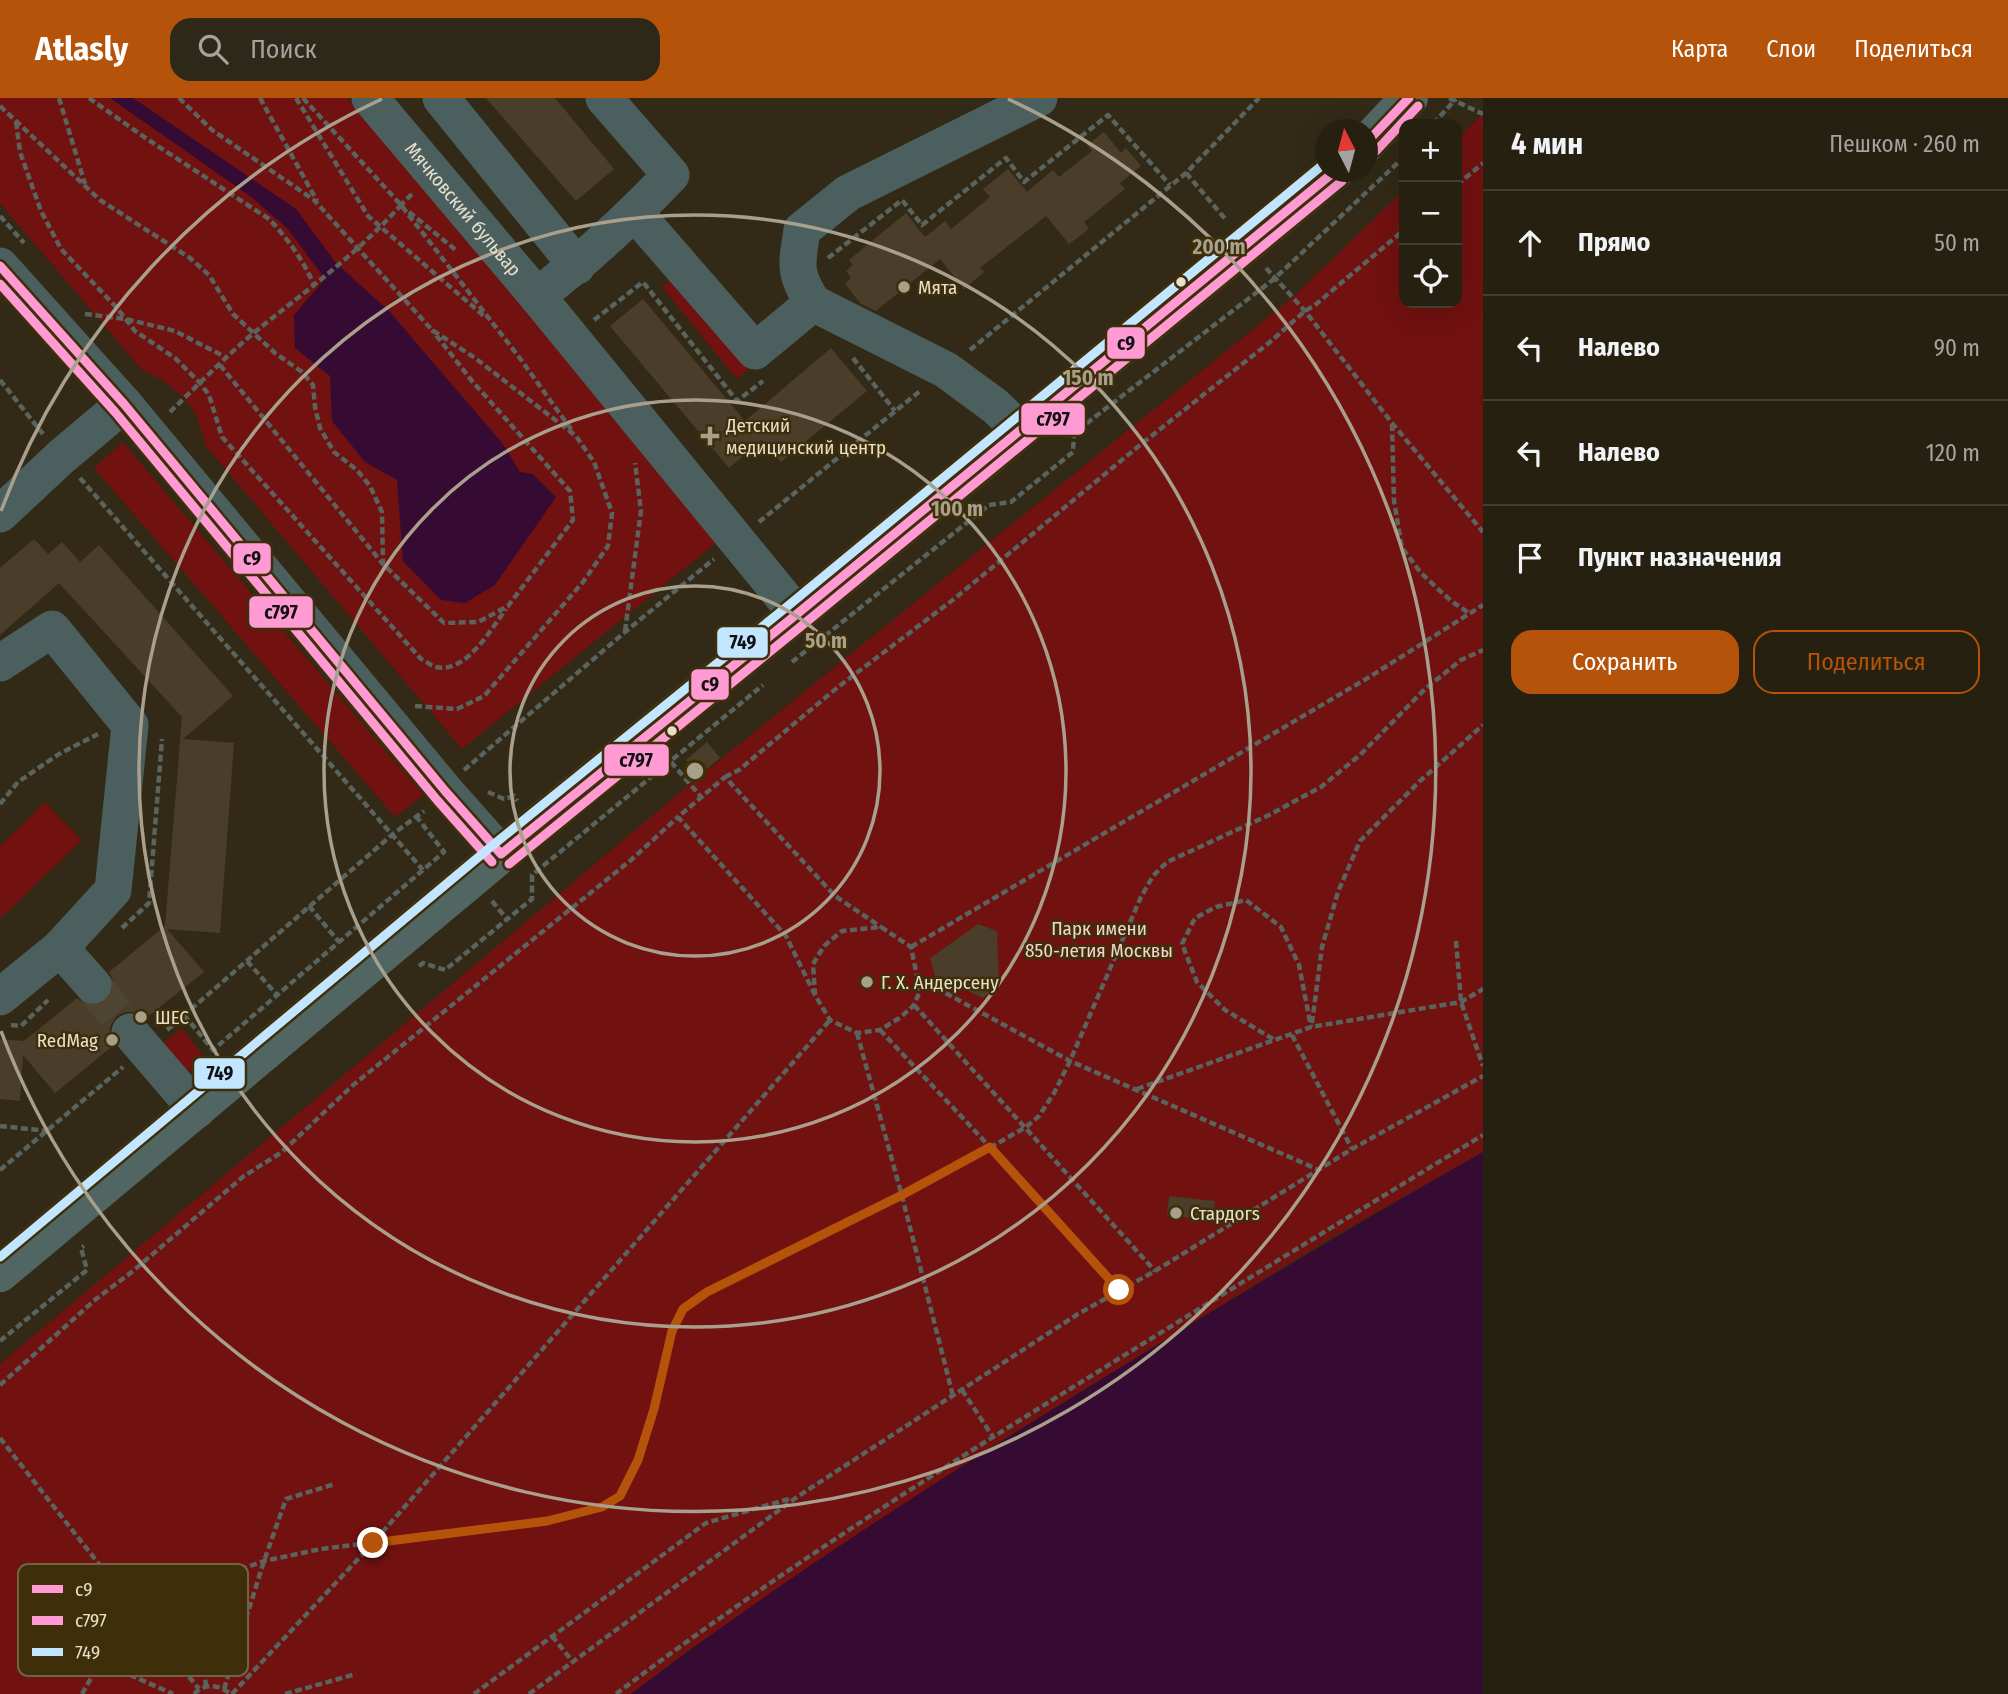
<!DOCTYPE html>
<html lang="ru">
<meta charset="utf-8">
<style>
:root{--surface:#262010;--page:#2e2819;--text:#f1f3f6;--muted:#a4a39f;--line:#423e30;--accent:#b45309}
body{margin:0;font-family:"Fira Sans Condensed",sans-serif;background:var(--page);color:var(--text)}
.controls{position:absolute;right:21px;top:21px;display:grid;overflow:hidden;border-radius:14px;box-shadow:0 7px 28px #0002}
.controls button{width:63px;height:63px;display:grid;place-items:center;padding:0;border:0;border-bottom:2px solid var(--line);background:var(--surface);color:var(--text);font:35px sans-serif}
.compass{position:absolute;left:1315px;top:21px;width:63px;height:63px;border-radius:50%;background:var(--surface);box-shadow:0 7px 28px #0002;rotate:354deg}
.stop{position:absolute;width:21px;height:21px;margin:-16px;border:5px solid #b45309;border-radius:50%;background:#fff}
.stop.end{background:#b45309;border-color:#fff;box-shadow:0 2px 7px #0008}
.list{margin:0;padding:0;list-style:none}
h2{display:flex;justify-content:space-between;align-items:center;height:91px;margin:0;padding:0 28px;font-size:30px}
h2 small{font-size:23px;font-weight:400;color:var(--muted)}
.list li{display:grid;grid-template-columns:46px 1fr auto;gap:21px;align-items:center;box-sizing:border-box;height:105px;padding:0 28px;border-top:2px solid var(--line)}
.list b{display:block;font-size:26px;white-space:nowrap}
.list em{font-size:23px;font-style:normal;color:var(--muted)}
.actions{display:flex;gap:14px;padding:21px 28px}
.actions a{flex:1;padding:16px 0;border:2px solid var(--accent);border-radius:21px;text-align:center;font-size:24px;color:var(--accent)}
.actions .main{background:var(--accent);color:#fff}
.icon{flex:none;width:38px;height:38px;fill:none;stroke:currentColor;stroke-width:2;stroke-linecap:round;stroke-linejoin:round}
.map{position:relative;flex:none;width:1483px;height:1596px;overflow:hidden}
header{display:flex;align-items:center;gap:42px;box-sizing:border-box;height:98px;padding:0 35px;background:var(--accent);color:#fff}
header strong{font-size:33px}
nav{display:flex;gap:38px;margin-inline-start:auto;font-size:24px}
.search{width:490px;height:63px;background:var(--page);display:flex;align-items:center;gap:18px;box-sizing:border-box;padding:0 24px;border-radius:21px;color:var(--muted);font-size:26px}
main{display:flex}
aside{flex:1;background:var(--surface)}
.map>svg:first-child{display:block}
.green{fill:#711110}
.water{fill:#350b33}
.building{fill:#4a3e2a}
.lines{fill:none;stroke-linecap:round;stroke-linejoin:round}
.minor-tunnel{stroke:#4d4531;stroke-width:37;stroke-dasharray:37 18;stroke-linecap:butt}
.path{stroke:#5a635e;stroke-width:4.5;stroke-dasharray:7 3.5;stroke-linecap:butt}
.minor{stroke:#4b5f5e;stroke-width:37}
.major{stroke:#516663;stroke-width:38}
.bus-1-casing{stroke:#3e2f0a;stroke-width:14}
.bus-2-casing{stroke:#3e2f0a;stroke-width:14}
.bus-3-casing{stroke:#3e2f0a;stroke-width:14}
.bus-1{stroke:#ff9ad2;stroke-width:9}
.bus-2{stroke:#ff9ad2;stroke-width:9}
.bus-3{stroke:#c2e6ff;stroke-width:9}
.route{stroke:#b45309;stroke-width:9}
.ring{fill:none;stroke:#a8a08c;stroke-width:3.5}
.bus-dot{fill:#e7dfcb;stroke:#3e2f0a;stroke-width:2.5}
.poi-dot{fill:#a8a08c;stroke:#3e2f0a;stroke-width:2.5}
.labels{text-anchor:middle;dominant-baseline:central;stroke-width:5;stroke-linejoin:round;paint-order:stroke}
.street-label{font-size:19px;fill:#e7dfcb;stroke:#3e2f0a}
.poi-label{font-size:19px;fill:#e7dfcb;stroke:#3e2f0a;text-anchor:start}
.park-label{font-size:19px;fill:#f4d3cf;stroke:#3e2f0a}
.key{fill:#3e2f0a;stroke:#716444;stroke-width:2}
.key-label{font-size:19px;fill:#e7dfcb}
.centre{fill:#a8a08c;stroke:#3e2f0a;stroke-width:3.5}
.ring-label{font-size:21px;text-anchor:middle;font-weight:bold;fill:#a8a08c;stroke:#3e2f0a;stroke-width:5;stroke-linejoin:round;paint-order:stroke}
.line-badge{stroke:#3e2f0a;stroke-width:2.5}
.pale-badge-label{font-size:19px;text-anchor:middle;font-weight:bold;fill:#111}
</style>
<header>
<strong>Atlasly</strong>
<div class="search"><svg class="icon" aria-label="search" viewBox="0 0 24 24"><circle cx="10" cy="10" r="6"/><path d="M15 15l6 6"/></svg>Поиск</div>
<nav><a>Карта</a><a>Слои</a><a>Поделиться</a></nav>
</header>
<main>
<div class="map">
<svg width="1483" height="1596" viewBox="0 0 1483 1596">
<rect width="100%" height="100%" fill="#322a16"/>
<path class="green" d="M0,0H347L723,439L462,651L205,347C197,305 179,290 142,272L0,105Z
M1483,16V1054L1331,1140L999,1344L853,1440L700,1544L631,1596H0V1266L690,686L1293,199L1404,92V205H1457V41Z
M681,174L756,265L737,281L662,189Z
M123,344L423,697L395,719L94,370Z
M45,704L82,742L1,820L0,819V748Z
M182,930L208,964C187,985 176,964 159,948Z"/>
<path class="water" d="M110,0H133L296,111L336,165L391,215L418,247L503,346L520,374L533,376L556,399L495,487L465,505L441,502L403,463L397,382L365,364L332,323L330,278L295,250L294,217L325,181L288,131L250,98Z
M1483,1054V1596H631C785,1479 950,1374 1115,1273C1237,1198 1359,1124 1483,1054Z"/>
<path class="building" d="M486,0H555L614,71L576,103Z
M1104,34L1121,55L1126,50L1141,68L1120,85L1125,91L1084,124L1089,131L1069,146L1046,118L980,170L984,174L964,191L940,161L876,213L861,206L845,186L851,180L846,173L853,167L849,162L906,115L925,139L945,123L951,131L990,99L983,91L1008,71L1027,94L1053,72L1059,79L1092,53L1087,47Z
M643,201L745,323L831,250L867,293L781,364L762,342L729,370L610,228Z
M34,441L48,456L62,444L80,464L99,447L233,598L183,641L234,645L220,835L167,831L204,874L146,920L136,914H125L117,918L110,928V939L114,947L55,995L23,957L20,1003L0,1001V941L24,943L77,900L87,907L97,908L106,903L113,893L114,883L109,874L165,828L182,619L59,485L0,537V470Z
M707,644L720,660L699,677L686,662Z
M978,826L997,833L999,887L983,900L935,878L930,860Z
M1169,1098L1215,1103L1213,1123L1167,1117Z"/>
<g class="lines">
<path class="minor-tunnel" d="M93,887L130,934"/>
<path class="path" d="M59,0L85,86
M89,0L147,41L269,121C288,141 303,162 314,187
M179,0L212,32L314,102L432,232L475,260L576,338L594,364L612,415L608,448L583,484L484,598L457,611L415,608
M260,0L317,103
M296,0L368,118L484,218
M303,0L401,107L519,259L573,334
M1449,0L1483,16
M0,8L100,102L190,160L209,177L233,216L275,255L302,274L313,287L315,309L320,330L334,354L357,372L370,388L382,414L383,466L444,525L478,524L508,508L573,422L570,393L472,283L432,232
M16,24L20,54L41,113L61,151L116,209L135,233L175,260L200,285L209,297L222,339L421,561C426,563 431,568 436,569C466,576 491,531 506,511
M1433,26L1456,1
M1186,75L1227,123
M1457,87L1483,65
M403,108L401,107L413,95
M409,114L457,153
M0,118L24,145
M828,160L902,102L922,127L1006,60L1024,84L1108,17L1170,87
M1266,170L1305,213L1392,325L1483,434
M85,216L126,221L175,233L227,260
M594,222L643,184L737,303L763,283
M970,252L1186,75L1259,0
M853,260L895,313
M220,267L383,466
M0,282L43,336
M170,314C198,287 226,258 256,233C306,193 358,155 401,107
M1392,326L1394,403L1402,450L1421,475L1451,503L1469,515
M80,380L423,772
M759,424L920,293
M625,533L641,413L635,365
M792,564L989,407L1011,404L1073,354L1074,335L1274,181L1404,59
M671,664L702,700
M464,672L625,534L714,461
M725,679L739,672L838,589L954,501L1140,347L1270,244L1305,213L1315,207L1404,132
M488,694L504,701L514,698L517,703
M0,706L18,684L59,656L98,636
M492,803L507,821
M309,808L339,844
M881,829L911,849L920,893L914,907L901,919L880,932L857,935L830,922L815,897L813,866L824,848L842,833Z
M122,830L149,805L162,641
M1456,843L1461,904L1483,968
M911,849L1371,578L1483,507
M247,863L277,897
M419,868L423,865L445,872L532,801V777L763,587
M918,880L1070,963L1317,1071
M815,897L786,838L678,719L725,679L835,798L881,829
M914,907L1155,1173
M184,917L213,952L444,754L416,718
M1312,925L1322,849L1338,794L1360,743L1420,683L1483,627
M11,927L21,928L48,902
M167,932L393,736L424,713
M880,932L990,1049L1118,1192
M857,935L902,1098L953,1298
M1292,937L1352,1051
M1273,941L1225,912L1197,884L1182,846L1195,820L1216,809L1246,802L1281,829L1299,867L1311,929
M1137,991L1311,929L1461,904L1483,891
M0,1028L47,1033
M0,1072L123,969
M0,1243L87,1172L81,1150L84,1148
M0,1287L96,1201L133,1173L244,1078L282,1054L352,988L631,762L678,719
M962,1292L993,1339
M0,1340L138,1516L199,1591
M194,1488L206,1588
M552,1538L573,1564
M101,1564L173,1596
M224,1591L264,1463L286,1401L335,1386
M82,1596L108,1550L138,1516L154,1506L227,1476L264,1463L321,1451L547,1423L602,1409L620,1398L638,1362L654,1312L672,1233L683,1211L707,1194L958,1068L1026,1029L1039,1018L1054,995L1070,963L1141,799L1153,778L1167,764L1269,717L1321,689L1360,657L1425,591L1461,562L1483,552
M194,1596C205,1585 219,1586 230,1596
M232,1596L373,1445L830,922
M285,1596L356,1576
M474,1596L706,1425L792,1400
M529,1596L797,1399L1078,1216L1155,1173L1352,1051L1483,978
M616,1596C768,1481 929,1378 1091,1278C1221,1197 1352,1117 1483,1037"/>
<g class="minor">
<path id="s1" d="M370,0L537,198L797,516"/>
<path d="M441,0L577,168"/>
<path d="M635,115L755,253L813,205"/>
<path d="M0,168L124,306L446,694L501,756"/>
<path d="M537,198C586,161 629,121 671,77L604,0"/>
<path d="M1020,332L995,308L946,272L813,205C793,174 797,167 802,132L848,95L1039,0"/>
<path d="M0,416L61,359L124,306"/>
<path d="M0,565L52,531L130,627L113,792L60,850L0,899"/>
<path d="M60,850L93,887"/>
<path d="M130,934L197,1012"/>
</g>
<path class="major" d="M1367,45L1409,0
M0,1175L501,756L797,516L1334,74"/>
<g class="bus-1-casing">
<path id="bus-1" d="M1367,44L1409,0
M0,168L124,306L446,694L501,756
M501,756L797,516L1334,74"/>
</g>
<g class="bus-2-casing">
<path id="bus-2" d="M1376,53L1418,8
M0,186L115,314L437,702L492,764
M509,766L805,525L1342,83"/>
</g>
<g class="bus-3-casing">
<path id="bus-3" d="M0,1159L493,747L789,507L1325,65"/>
</g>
<use href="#bus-1" class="bus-1"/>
<use href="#bus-2" class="bus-2"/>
<use href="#bus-3" class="bus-3"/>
</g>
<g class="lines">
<path class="route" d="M373,1445L547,1423L602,1409L620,1398L638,1362L654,1311L672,1233L683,1211L707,1194L902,1097L990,1049L1119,1192"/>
</g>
<g class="ring">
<circle cx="695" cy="673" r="185"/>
<circle cx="695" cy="673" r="371"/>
<circle cx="695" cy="673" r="556"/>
<path d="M1 413A741 741 0 0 1 382 1M1008 1A741 741 0 1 1 1 933"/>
</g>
<g class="bus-dot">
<circle cx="1181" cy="184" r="6"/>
<circle cx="672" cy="633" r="6"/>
</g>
<g class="poi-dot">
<circle cx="904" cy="189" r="7"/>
<path d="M706.5 327.5h7v7h7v7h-7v7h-7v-7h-7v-7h7z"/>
<circle cx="867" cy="884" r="7"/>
<circle cx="141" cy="919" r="7"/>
<circle cx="112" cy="942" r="7"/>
<circle cx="1176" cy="1115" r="7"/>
</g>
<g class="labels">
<g class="street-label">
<text stroke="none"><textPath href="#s1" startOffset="145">Мячковский бульвар</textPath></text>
</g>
<g class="poi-label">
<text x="918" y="189">Мята</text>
<text x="726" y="327">Детский<tspan x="726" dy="22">медицинский центр</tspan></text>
<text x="881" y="884">Г. Х. Андерсену</text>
<text x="155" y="919">ШЕС</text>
<text x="98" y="942" text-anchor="end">RedMag</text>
<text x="1190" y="1115">Стардогs</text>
</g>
<g class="park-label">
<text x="1099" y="830">Парк имени<tspan x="1099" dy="22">850-летия Москвы</tspan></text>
</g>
</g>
<rect x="18" y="1466" width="230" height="112" rx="10" class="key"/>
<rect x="32" y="1487" width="31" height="8" fill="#ff9ad2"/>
<rect x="32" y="1518" width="31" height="9" fill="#ff9ad2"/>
<rect x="32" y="1550" width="31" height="8" fill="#c2e6ff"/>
<g class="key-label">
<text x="75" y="1498">с9</text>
<text x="75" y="1529">с797</text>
<text x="75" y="1561">749</text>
</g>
<circle cx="695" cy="673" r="10" class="centre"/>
<g class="ring-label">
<text x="1219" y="156">200 m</text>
<text x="1088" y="287">150 m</text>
<text x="957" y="418">100 m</text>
<text x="826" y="550">50 m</text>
</g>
<g class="line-badge">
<rect x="1106" y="228" width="40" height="34" rx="7" fill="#ff9ad2"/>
<rect x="1020" y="304" width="66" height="34" rx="7" fill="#ff9ad2"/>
<rect x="232" y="444" width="40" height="33" rx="7" fill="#ff9ad2"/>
<rect x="248" y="497" width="66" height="34" rx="7" fill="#ff9ad2"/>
<rect x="716" y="528" width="53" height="33" rx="7" fill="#c2e6ff"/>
<rect x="690" y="570" width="40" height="33" rx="7" fill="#ff9ad2"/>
<rect x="603" y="645" width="67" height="34" rx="7" fill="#ff9ad2"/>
<rect x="193" y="959" width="53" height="33" rx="7" fill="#c2e6ff"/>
</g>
<g class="pale-badge-label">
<text x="1126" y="252">с9</text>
<text x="1053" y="328">с797</text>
<text x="252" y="467">с9</text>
<text x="281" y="521">с797</text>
<text x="743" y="551">749</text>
<text x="710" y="593">с9</text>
<text x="636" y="669">с797</text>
<text x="220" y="982">749</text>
</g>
</svg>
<div class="controls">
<button>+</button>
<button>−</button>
<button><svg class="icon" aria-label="locate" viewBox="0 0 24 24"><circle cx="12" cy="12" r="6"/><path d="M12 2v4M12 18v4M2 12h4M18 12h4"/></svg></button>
</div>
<svg class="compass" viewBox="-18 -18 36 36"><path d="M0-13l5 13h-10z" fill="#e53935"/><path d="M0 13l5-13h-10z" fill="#a4a39f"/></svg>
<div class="stop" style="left:1119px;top:1192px"></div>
<div class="stop end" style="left:373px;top:1445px"></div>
</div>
<aside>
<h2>4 мин<small>Пешком · 260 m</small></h2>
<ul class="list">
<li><svg class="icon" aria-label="ahead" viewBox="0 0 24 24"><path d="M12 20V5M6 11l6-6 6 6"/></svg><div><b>Прямо</b></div><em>50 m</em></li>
<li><svg class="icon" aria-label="left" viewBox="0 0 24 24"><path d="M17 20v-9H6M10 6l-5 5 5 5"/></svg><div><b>Налево</b></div><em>90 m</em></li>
<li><svg class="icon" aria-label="left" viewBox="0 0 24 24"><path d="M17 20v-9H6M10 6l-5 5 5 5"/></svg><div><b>Налево</b></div><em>120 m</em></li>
<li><svg class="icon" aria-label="arrive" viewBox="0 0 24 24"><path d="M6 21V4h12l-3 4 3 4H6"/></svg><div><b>Пункт назначения</b></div></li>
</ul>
<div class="actions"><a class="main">Сохранить</a><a>Поделиться</a></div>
</aside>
</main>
